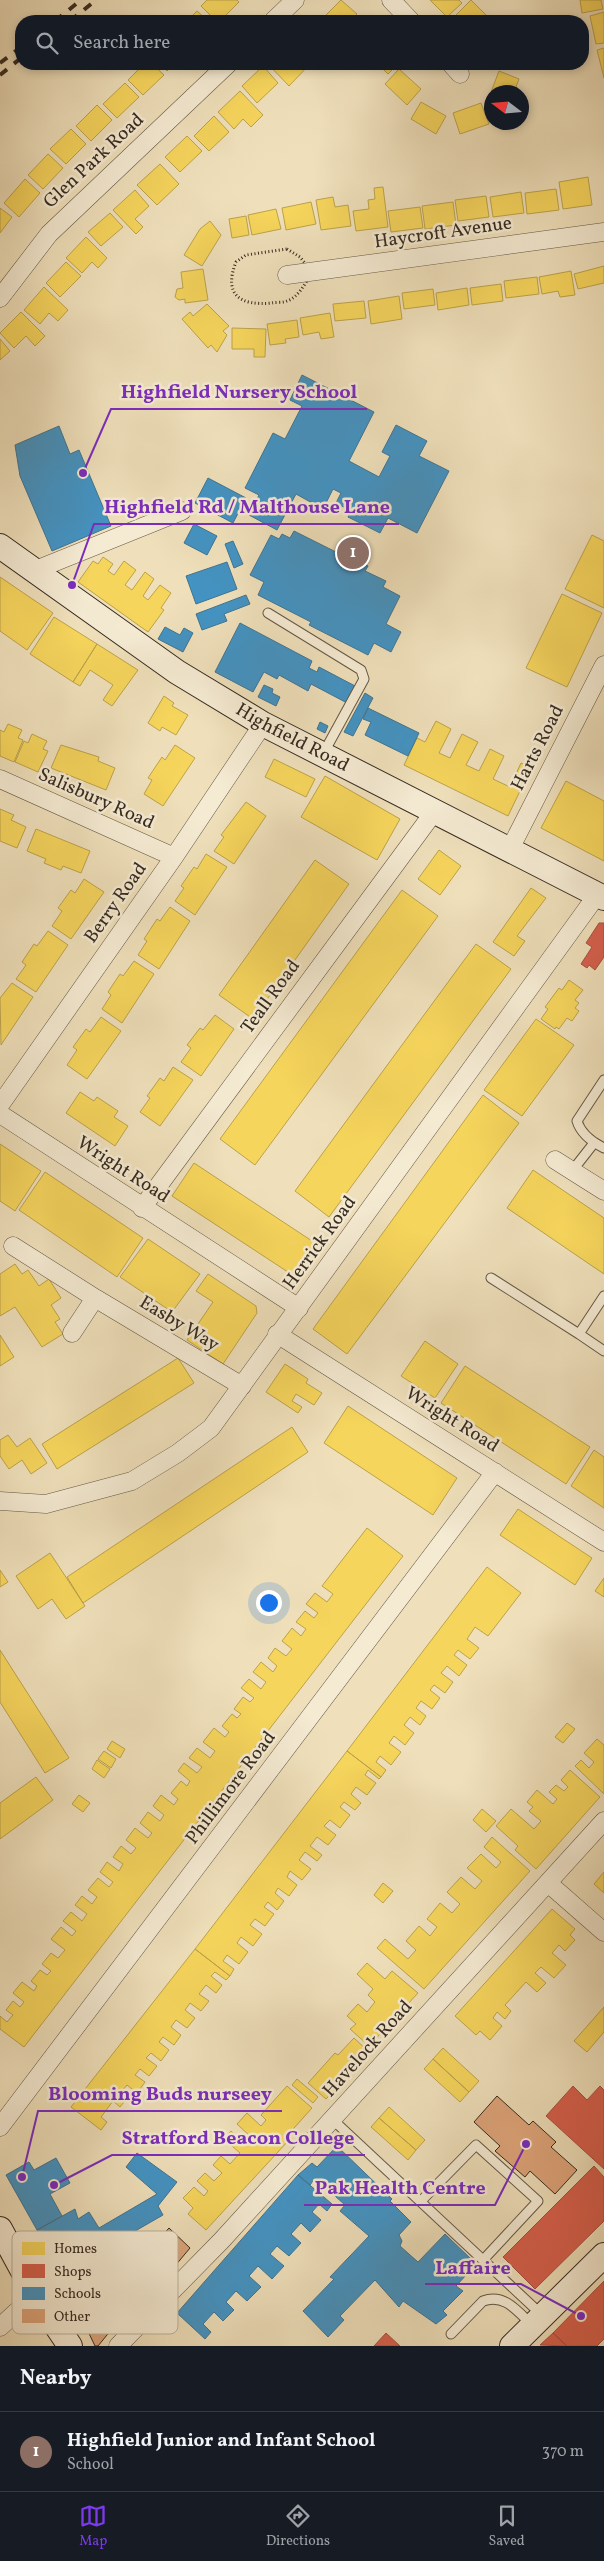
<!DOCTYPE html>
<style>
:root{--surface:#171b24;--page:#20242c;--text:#f1f3f6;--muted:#9ea1a6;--line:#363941;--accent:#7c3aed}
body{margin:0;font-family:Vollkorn,serif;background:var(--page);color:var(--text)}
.compass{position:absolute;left:484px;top:85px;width:45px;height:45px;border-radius:50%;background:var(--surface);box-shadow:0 2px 8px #0003;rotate:286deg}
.you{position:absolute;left:268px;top:1602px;width:18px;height:18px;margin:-12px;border:4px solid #fff;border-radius:50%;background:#1a73e8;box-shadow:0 0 0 8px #1a73e833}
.badge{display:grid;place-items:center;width:32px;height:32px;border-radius:50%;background:var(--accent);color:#fff;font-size:16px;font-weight:700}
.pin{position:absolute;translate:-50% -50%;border:2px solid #fff;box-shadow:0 1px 5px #0006}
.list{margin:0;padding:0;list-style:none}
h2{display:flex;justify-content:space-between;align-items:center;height:65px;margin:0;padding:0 20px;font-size:21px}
h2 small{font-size:16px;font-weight:400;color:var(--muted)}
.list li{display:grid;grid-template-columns:32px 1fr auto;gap:15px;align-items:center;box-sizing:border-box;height:80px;padding:0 20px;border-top:1px solid var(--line)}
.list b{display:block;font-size:19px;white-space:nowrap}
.list p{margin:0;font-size:16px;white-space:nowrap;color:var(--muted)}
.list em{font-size:16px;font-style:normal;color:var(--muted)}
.icon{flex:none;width:28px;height:28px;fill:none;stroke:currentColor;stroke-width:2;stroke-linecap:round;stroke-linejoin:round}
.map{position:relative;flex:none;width:604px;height:2346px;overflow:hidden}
.search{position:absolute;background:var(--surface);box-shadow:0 2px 8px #0003;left:15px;right:15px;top:15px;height:55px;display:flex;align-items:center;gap:12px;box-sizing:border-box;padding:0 18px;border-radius:20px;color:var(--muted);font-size:19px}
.sheet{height:145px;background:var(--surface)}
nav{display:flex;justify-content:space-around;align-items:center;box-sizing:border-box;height:70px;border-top:1px solid var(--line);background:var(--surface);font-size:14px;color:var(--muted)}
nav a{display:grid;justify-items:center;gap:2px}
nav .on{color:var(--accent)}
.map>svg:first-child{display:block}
.homes{fill:#f6d55c;stroke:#bca24a}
.shops{fill:#d6604d;stroke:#a65040}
.schools{fill:#4393c3;stroke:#3f7492}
.building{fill:#dfa57b;stroke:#352a20}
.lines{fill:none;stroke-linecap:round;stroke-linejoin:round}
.lane-casing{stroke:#645847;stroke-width:11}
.street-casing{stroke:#645847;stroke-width:19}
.secondary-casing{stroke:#352a20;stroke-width:26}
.path{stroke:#352a20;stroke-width:3;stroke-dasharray:1 2.5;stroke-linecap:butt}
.lane{stroke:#f5ebd3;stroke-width:9}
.street{stroke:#f5ebd3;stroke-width:18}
.secondary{stroke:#f5ebd3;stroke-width:24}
.rail{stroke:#352a20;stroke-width:4;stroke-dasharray:9 9;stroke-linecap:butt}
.labels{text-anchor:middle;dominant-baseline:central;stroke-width:5;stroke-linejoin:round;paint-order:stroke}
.street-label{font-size:19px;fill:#352a20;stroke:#f5ebd3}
.key{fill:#f5ebd3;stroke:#bbb19d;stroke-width:1}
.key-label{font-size:14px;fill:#352a20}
.leader{fill:none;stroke:#7b2cbf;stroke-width:2}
.callout-dot{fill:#7b2cbf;stroke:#f5ebd3;stroke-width:2}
.callout-label{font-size:20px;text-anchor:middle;font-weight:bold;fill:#7b2cbf;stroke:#f5ebd3;stroke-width:5;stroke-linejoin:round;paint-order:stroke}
</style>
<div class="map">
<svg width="604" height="2346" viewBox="0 0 604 2346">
<rect width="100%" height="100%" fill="#efe0bb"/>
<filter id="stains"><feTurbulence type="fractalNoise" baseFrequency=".004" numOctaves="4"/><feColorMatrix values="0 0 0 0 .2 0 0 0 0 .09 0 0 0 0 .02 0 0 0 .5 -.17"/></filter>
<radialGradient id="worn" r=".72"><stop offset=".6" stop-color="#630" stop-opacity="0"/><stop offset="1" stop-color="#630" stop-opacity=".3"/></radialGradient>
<path class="homes" d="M207,0H237L239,2L220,21H216L201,6Z
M341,0L357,14L350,21H322L321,20Z
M430,0H459L462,3L447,17Z
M471,0L492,21H463L456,15Z
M580,0H601L603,9L582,13Z
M197,11L208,21H187Z
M604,12V43L596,44L590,16Z
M604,48V78L597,50Z
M144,64H152L164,75L143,95L128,80Z
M160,64H174L167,71Z
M268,64H310L289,86Z
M378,64H398L388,74Z
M263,66L278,83L257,103L242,86Z
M399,69L421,89L407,105L385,84Z
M499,71L519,79L514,92H492V102L488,100Z
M125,83L139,97L117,118L103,104Z
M240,91L263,115L251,127L243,119L234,129L218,112Z
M421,102L446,116L436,134L411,119Z
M481,103L489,124L460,134L453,113Z
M97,105L112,120L91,141L76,126Z
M214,116L229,132L209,151L194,136Z
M71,129L86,144L66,164L50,149Z
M187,136L202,151L180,172L165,157Z
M48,154L63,168L43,189L28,175Z
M160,164L179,184L157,205L137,185Z
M588,177L592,205L563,209L559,182Z
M25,179L40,193L19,217L4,203Z
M383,187L388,227L356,231L353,211L369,209L368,200L375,199L374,188Z
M556,189L559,210L527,214L525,193Z
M135,190L149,206L135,219L143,227L136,234L113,210Z
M521,192L524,213L493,217L490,197Z
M486,196L489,217L458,221L455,200Z
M333,197L335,207L348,205L351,226L321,230L316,200Z
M311,202L316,224L286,230L282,208Z
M453,202L456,225L425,229L422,206Z
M420,207L423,228L391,232L388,211Z
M0,208L12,217L0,233Z
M276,209L281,229L252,235L248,215Z
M110,213L123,227L101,246L88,232Z
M246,216L249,235L232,238L229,219Z
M210,221L221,235L202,266L184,255L200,229Z
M86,237L107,258L98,268L92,262L82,273L66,258Z
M66,262L81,276L60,297L46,283Z
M604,266V283L578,289L574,274Z
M203,269L208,300L185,303V299L179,300L175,297L177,289L183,288L181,272Z
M571,271L575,295L560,297L558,291L542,294L539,277Z
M537,277L539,294L506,298L504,281Z
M501,284L503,301L472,305L470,288Z
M44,287L68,310L58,321L49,313L40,324L24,310Z
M467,288L469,305L438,310L436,293Z
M433,289L435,305L404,309L402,293Z
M399,296L402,319L371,324L368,301Z
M364,301L366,318L335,321L333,304Z
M207,304L229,326L223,331L227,335L217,352L211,345L208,348L182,319L190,312L193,316Z
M21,312L45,336L35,346L26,336L14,348L0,333Z
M330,313L334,337L321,339L319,332L303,335L300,318Z
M297,320L299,337L285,339L286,343L270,345L267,324Z
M232,328L266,329L265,357H254V349H232Z
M0,339L10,351L0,360Z
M592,535L604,541V608L565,589Z
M103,557L113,564L108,571L114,575L124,561L136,570L125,585L132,590L145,572L154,579L143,596L148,600L160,585L171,593L161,608L164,610L148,632L78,582L93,561L98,564Z
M0,577L53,613L27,650L0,631Z
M562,594L602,613L567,687L526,668Z
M54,617L97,644L73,682L30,654Z
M97,644L138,670L112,706L103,700L113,685L90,670L80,686L73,682Z
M164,696L174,703L172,706L188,715L176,735L162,727L160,731L148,723Z
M436,721L451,729L439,753L450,758L462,734L478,742L466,765L479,771L490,749L504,756L493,779L510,787L521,763L531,768L508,816L404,765L417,738L425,742Z
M8,724L22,730L18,738L23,740L14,762L0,756V730L4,732Z
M32,734L47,741L43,749L48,751L38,772L15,762L24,741L28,743Z
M61,745L99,757L98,761L115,768L106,790L51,768Z
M175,745L195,758L163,806L144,794L152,780L148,778L162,757L165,760Z
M274,759L315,779L306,797L265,777Z
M325,776L400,819L377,860L301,817Z
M566,781L604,801V861L541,828Z
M246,802L266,816L234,864L214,851L224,837L221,835Z
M0,809L14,815L11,820L26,827L17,848L0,841Z
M36,829L90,851L81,873L63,866L61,870L44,863L46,859L27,851Z
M439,850L461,866L440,895L418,879Z
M206,854L227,867L195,915L175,901L184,888L181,886L194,867L197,869Z
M315,860L349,884L253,1019L219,995Z
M84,879L104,892L71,939L52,926L62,911L58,908L71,890L75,893Z
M531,888L546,898L517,936L525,941L514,956L493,942Z
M402,890L438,916L255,1165L220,1139Z
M170,907L190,921L159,969L138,955L147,941L144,939L157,919L160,921Z
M48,931L68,945L36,992L16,979L26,965L22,962L34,944L37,946Z
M476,944L511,969L329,1217L295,1191Z
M134,961L154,974L122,1023L102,1009L111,995L108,992L120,974L123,976Z
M569,980L583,990L575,1000L579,1003L575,1008L579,1011L572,1021L567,1018L559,1029L556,1027L555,1029L541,1019L548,1009L545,1007L559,988L562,990Z
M12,983L33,997L1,1045L0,998Z
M215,1015L234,1029L201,1076L181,1062L191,1048L187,1045L200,1028L203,1030Z
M101,1017L121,1031L87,1079L67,1065L77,1050L73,1047L86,1029L90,1032Z
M536,1019L574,1045L522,1116L484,1090Z
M173,1067L193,1080L160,1126L140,1112L150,1098L147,1096L160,1078L164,1081Z
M80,1092L94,1101L97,1097L118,1111L114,1117L128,1126L115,1146L66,1113Z
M483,1095L519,1123L347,1354L313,1329Z
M0,1144L41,1171L15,1211L0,1201Z
M194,1163L315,1243L294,1276L172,1196Z
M533,1170L604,1218V1274L507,1208Z
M45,1172L143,1238L117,1277L19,1210Z
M148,1239L200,1274L172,1312L120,1277Z
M15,1264L22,1274L28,1270L39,1286L49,1279L61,1298L51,1305L60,1319L55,1322L63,1334L42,1347L15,1307L0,1316V1274Z
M208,1274L256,1306L257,1313L223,1364L187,1340L213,1302L196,1291Z
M0,1335L14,1357L0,1366Z
M425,1341L458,1364L435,1398L401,1376Z
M178,1358L194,1383L57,1469L42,1444Z
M285,1364L308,1379L306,1383L322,1393L314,1405L296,1394L292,1401L302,1407L298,1413L266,1392Z
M465,1366L590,1447L566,1484L441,1403Z
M348,1406L457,1478L433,1515L324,1443Z
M292,1427L308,1452L83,1603L67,1577Z
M8,1435L17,1447L30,1438L47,1463L31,1474L22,1460L9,1469L0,1456V1440Z
M594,1450L604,1457V1508L571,1486Z
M518,1509L592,1558L575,1585L500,1535Z
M367,1528L403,1556L24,2047L0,2029V2016L7,2022L13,2015L6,2010L13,2001L20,2007L24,2002L13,1993L22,1982L34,1991L37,1986L31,1981L40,1970L47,1975L51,1971L42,1964L51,1953L58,1958L65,1950L51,1939L61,1927L72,1936L76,1931L63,1921L71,1912L82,1921L87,1914L75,1905L82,1896L92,1904L97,1897L88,1890L98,1878L109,1887L113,1882L100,1872L107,1862L119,1871L123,1864L113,1857L121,1846L131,1854L136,1848L126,1840L135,1828L148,1838L152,1833L140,1823L148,1812L160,1821L164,1815L153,1806L161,1795L174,1805L178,1799L171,1793L181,1781L187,1786L190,1781L178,1771L184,1763L197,1773L202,1767L189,1758L197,1748L210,1758L215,1751L203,1742L214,1728L225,1737L229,1732L222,1726L232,1714L237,1718L241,1714L234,1709L243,1697L250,1702L254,1698L241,1688L249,1679L261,1689L266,1682L253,1672L261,1662L273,1672L277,1666L268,1658L275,1648L286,1656L292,1649L282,1641L292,1628L301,1636L306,1629L296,1622L305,1611L314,1618L318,1613L306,1604L315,1593L327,1602L333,1594L322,1586Z
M50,1553L85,1606L66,1619L52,1599L38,1609L16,1576Z
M487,1567L521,1593L488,1636L475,1627L467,1639L479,1648L470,1659L458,1650L454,1655L467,1665L459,1676L447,1666L441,1673L453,1682L445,1693L434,1685L430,1690L440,1698L432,1709L421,1701L416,1708L426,1716L420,1725L410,1717L404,1725L414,1733L405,1745L394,1736L389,1743L401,1752L391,1765L380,1756L376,1762L386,1770L381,1777L347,1751Z
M0,1570L8,1582L0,1587Z
M604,1578V1597L595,1591Z
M0,1650L69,1758L45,1773L0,1702Z
M567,1723L575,1729L563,1743L555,1737Z
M597,1739L604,1745V1794L575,1766L581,1760L589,1768L594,1762L584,1753Z
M112,1741L125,1749L120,1758L107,1749Z
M104,1751L116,1759L111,1768L98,1759Z
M347,1751L381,1777L379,1779L368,1770L365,1775L376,1783L367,1795L356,1787L351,1794L361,1803L355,1810L344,1802L340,1807L350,1815L340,1828L330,1820L324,1826L336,1835L328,1845L317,1837L310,1846L322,1855L317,1861L305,1852L299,1860L311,1869L302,1880L290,1871L287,1877L297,1885L289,1896L278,1888L275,1893L284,1901L277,1910L268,1902L264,1907L274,1914L265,1926L255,1919L250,1925L262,1934L253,1946L241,1937L237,1943L248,1952L239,1964L227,1955L223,1961L234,1969L230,1976L195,1949Z
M97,1760L110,1769L104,1778L92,1769Z
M570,1770L600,1797L536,1869L515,1850L518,1846L496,1826L511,1809L534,1829L541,1821L529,1811L533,1807L527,1802L537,1790L553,1804L557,1799L549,1792L556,1785L564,1791L568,1787L561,1780Z
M36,1777L53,1800L0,1839V1803Z
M79,1795L90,1803L83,1812L72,1804Z
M482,1809L496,1821L486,1832L473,1820Z
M492,1837L530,1871L424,1989L377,1948L385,1939L408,1959L416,1950L406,1941L419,1926L430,1936L437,1927L427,1919L440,1903L452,1913L460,1904L447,1892L461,1877L475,1889L482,1881L467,1868L481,1854L496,1868L501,1862L484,1847Z
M604,1872V1893L594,1884Z
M383,1883L393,1891L383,1903L374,1895Z
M552,1909L575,1929L570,1935L575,1940L565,1951L559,1945L552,1953L566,1965L554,1978L541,1967L535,1973L546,1983L537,1992L526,1982L505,2005L511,2011L505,2019L497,2012L493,2018L502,2026L490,2040L480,2031L476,2035L455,2016Z
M195,1949L230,1976L226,1980L215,1972L211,1976L222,1985L216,1993L206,1985L199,1994L209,2001L201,2011L190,2003L185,2010L195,2018L187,2028L176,2020L171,2027L181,2035L174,2045L163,2037L159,2042L169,2050L161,2061L151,2053L146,2058L157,2066L149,2076L140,2069L135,2075L145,2082L137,2093L127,2085L122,2091L129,2096L120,2107L113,2101L101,2117L107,2122L101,2130L71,2107Z
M367,1963L385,1979L392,1971L418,1993L369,2046L350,2029L356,2024L347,2016L358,2004L367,2012L375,2002L368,1995L373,1989L357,1974Z
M604,2007V2032L587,2052L574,2041Z
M354,2038L369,2052L326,2099L308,2083L335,2053L338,2055Z
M443,2048L479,2081L469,2092L433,2059Z
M433,2059L469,2092L460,2102L424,2069Z
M297,2079L318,2097L313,2103L292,2085Z
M287,2086L312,2108L286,2137L289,2140L206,2230L188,2214L193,2208L183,2198L194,2187L204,2196L208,2191L197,2181L205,2173L214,2181L222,2173L213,2165L221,2156L230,2164L240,2153L224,2139L231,2131L246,2145L252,2138L237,2124L247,2113L261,2126L266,2120L261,2115Z
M389,2107L425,2140L416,2150L379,2118Z
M379,2118L416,2150L408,2160L371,2127Z"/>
<path class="shops" d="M599,923H604V957L595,970L589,965L587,968L581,964L592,947L586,943Z
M573,2086L587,2100L600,2086L604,2090V2169L546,2116Z
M594,2166L604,2177V2221L535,2289L503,2257Z
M604,2281V2339L597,2346H567L553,2333Z
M386,2333L400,2346H374Z
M553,2333L567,2346L540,2345Z"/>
<path class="schools" d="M302,375L374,412L349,461L379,477L390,456L382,452L396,425L427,441L419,456L449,471L417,533L388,518L380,533L348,517L351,511L336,503L341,493L333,489L323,509L296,494L277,530L249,515L259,495L245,488L273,433L285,439L302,406L290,400Z
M59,426L70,454L79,450L111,526L52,551L20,476L15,445Z
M208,478L246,498L233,523L195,503Z
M194,524L217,536L207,555L184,543Z
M294,531L338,553L342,546L354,552L352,558L368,566L365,571L386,581L383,587L400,596L386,624L401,632L391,652L374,643L368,655L309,625L311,622L258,595L264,582L250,575L271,535L279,539L282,534L290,538Z
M233,541L243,564L234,568L225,544Z
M227,562L237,589L196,604L186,576Z
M246,595L250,604L224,614L227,621L202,630L196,614Z
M240,623L312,661L309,668L317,672L319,667L357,687L349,704L311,684L308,691L279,675L277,679L264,672L253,692L215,672Z
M165,627L180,635L184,628L193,633L183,652L158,639Z
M264,685L273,689L272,693L280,697L276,706L258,697Z
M365,693L373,698L353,736L344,732Z
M368,708L419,733L408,756L365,735L371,722L363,719Z
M320,722L328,726L325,733L317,729Z
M337,2146L392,2199L390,2201L411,2222L399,2235L402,2241L400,2246L418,2262L445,2234L472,2260L463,2269L468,2273L456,2286L463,2291L443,2311L447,2315L436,2324L403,2301L399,2307L375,2280L340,2316L344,2320L328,2337L303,2311L334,2279L330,2277L369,2236L340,2211L345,2205L315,2178L310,2185L298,2175L312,2163L317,2167Z
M137,2153L177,2182L158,2206L163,2215L62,2273L37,2230L75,2209L78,2219L89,2212L99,2228L157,2194L126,2167Z
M56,2158L70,2183L50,2194L62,2216L37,2230L6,2175L29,2162L34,2170Z
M298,2175L332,2204L327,2211L319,2204L312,2212L321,2220L310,2232L301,2223L291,2234L301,2243L289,2256L277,2246L270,2254L284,2266L272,2279L258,2266L249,2276L261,2287L247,2301L236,2291L226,2302L234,2310L223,2321L214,2312L203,2324L211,2332L205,2339L177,2313Z"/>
<path class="building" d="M497,2096L529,2125L533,2121L556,2142L551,2147L577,2170L555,2194L530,2171L525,2177L495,2151L500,2146L474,2122Z
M169,2228L190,2248L144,2303L138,2297L120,2287L128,2276L119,2265L125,2258L136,2266Z
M95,2267L110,2293L120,2287L138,2297L98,2346H95L65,2283Z"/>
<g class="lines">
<g class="lane-casing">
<path id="lane" d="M268,613L361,670L364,679L323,754
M604,1080L577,1121C581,1134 592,1142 604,1148
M572,1171L594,1143
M491,1278L579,1334
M604,1296L579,1334L604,1351
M332,2119L543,2316
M421,2201L476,2145L538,2201L484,2259
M451,2334L483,2301C505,2293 518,2312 533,2326"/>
</g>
<g class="street-casing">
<path id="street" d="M391,0L411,21
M273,21L295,0
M451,64L460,74
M287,275L604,232
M0,298L49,234L228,64
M33,571L182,511
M0,779L174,857
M509,851L604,665
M0,1105L174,857L263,724
M0,1114L299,1308
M555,1160L604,1191
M142,1208L434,812
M13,1246L95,1298L242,1386
M72,1333L95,1298
M277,1334L604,1542
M0,1501L46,1504L132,1481L178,1453L211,1428L597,895
M548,1883L604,1932
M0,2127L495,1472
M0,2327L24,2305L37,2297
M118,2346L222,2240L604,1821"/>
</g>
<g class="secondary-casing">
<g id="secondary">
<path id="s1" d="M0,546L177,672L263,724L604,898"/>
<path d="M0,2229L37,2297L70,2346"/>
<path d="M512,2346L604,2255"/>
</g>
</g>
<path class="path" d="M287,249L300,257L312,272C306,282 299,297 287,301C283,303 276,302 272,303C240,306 223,295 236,262L246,255Z"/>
<use href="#lane" class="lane"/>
<use href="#street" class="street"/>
<use href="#secondary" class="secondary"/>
<path class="rail" d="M55,21L81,0
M70,21L96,0
M0,63L21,47
M0,75L21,58"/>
</g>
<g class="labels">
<g class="street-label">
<text transform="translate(94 161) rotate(-43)">Glen Park Road</text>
<text transform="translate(443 233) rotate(-8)">Haycroft Avenue</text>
<text stroke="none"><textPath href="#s1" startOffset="350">Highfield Road</textPath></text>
<text transform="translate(538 748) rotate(-63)">Harts Road</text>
<text transform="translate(96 799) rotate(24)">Salisbury Road</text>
<text transform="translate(116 903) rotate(-55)">Berry Road</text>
<text transform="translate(271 997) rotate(-54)">Teall Road</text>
<text transform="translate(123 1170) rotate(33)">Wright Road</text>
<text transform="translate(320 1243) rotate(-54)">Herrick Road</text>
<text transform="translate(179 1324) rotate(31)">Easby Way</text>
<text transform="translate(452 1420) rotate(32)">Wright Road</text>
<text transform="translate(231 1788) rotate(-53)">Phillimore Road</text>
<text transform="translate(368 2049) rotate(-48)">Havelock Road</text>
</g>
</g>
<rect x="12" y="2231" width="166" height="103" rx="8" class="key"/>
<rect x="22" y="2242" width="23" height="13" fill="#f6d55c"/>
<rect x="22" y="2264" width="23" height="14" fill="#d6604d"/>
<rect x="22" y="2287" width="23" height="13" fill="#4393c3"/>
<rect x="22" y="2309" width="23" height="14" fill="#dfa57b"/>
<g class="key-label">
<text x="54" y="2253">Homes</text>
<text x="54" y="2276">Shops</text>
<text x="54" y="2298">Schools</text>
<text x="54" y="2321">Other</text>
</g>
<path class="leader" d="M83 473L111 409H367M72 585L94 524H399M22 2177L38 2111H282M54 2185L112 2155H365M526 2144L495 2205H304M581 2316L521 2284H425"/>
<g class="callout-dot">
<circle cx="83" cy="473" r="5"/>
<circle cx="72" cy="585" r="5"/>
<circle cx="22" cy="2177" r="5"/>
<circle cx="54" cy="2185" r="5"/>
<circle cx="526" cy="2144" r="5"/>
<circle cx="581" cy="2316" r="5"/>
</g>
<g class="callout-label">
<text x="239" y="398">Highfield Nursery School</text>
<text x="247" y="513">Highfield Rd / Malthouse Lane</text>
<text x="160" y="2100">Blooming Buds nurseey</text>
<text x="238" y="2144">Stratford Beacon College</text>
<text x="400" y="2194">Pak Health Centre</text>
<text x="473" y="2274">Laffaire</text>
</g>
<rect width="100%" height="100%" filter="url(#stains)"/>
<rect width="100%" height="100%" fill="url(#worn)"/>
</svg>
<svg class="compass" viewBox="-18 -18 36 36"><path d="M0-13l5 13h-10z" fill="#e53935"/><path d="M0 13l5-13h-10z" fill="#9ea1a6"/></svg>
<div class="you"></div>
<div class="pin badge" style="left:353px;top:553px;background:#8d6e63">1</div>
<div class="search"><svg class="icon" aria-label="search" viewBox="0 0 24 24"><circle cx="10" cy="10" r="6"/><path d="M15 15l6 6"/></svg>Search here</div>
</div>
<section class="sheet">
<h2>Nearby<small></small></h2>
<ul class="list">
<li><span class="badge" style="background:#8d6e63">1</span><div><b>Highfield Junior and Infant School</b><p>School</p></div><em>370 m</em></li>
</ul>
</section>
<nav>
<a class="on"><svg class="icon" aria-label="map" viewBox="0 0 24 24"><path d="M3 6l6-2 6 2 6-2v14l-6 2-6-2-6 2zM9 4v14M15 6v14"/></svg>Map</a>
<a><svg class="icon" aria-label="directions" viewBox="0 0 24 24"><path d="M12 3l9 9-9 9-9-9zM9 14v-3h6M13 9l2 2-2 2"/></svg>Directions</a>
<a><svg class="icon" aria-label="saved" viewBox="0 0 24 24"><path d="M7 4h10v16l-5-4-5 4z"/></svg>Saved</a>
</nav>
